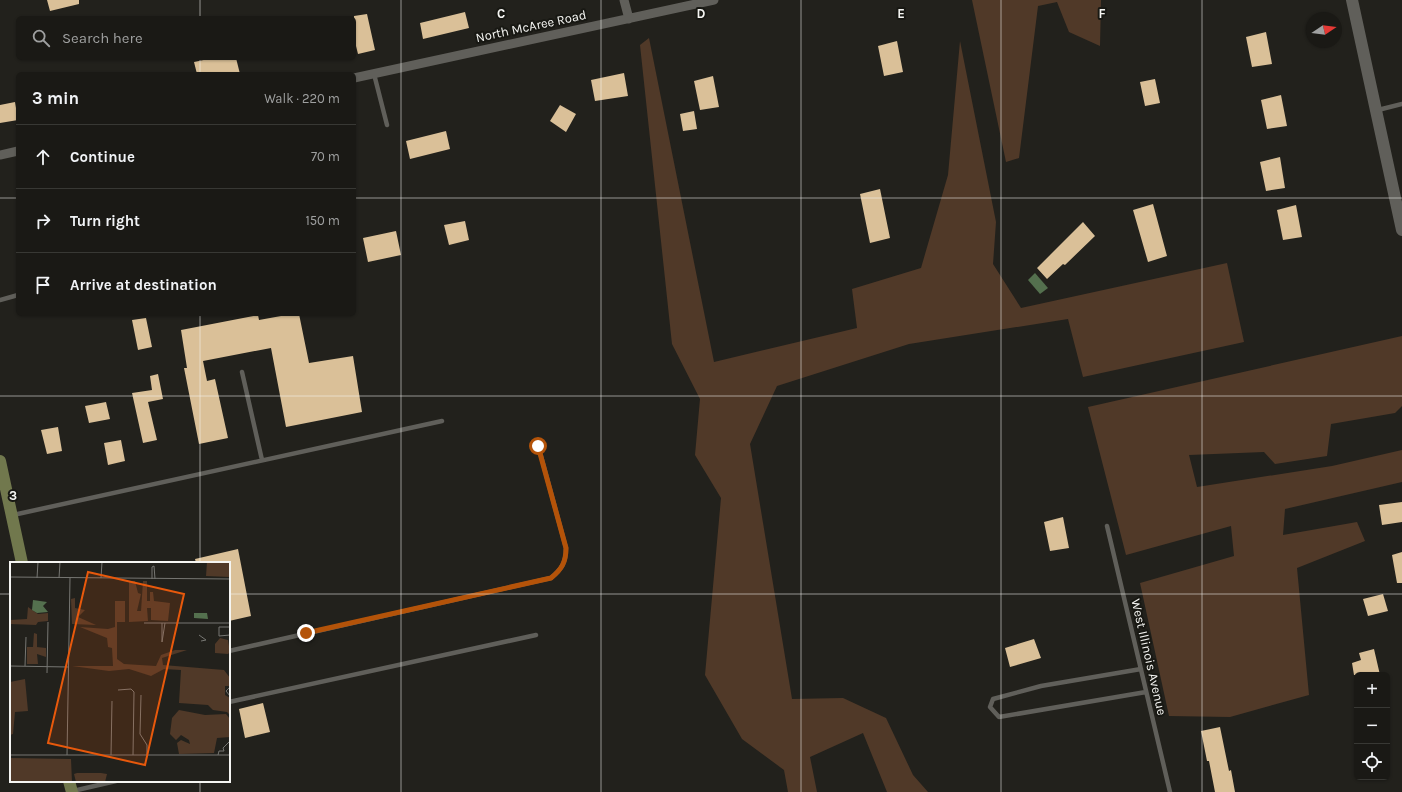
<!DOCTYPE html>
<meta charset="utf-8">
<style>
:root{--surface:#1a1915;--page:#23221e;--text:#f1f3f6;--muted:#9fa0a0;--line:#383834}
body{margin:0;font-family:Karla,sans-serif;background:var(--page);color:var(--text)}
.controls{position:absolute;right:12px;bottom:12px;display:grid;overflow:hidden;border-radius:6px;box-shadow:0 1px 3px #0004}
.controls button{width:36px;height:36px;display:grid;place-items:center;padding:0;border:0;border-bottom:1px solid var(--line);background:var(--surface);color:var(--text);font:20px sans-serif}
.compass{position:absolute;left:1306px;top:12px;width:36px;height:36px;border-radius:50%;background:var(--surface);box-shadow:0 1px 3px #0004;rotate:77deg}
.stop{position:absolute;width:12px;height:12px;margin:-9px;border:3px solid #b45309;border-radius:50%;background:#fff}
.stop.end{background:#b45309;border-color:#fff;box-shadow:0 1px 4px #0008}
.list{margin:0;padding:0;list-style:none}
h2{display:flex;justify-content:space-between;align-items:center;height:52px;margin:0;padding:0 16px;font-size:17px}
h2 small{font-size:13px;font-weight:400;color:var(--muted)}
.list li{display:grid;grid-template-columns:26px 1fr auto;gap:12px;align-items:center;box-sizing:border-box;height:64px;padding:0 16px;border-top:1px solid var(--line)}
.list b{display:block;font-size:15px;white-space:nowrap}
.list em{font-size:13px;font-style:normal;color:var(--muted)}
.icon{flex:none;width:22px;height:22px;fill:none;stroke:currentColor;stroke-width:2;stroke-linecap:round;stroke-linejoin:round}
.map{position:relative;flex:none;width:1402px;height:792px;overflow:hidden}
.search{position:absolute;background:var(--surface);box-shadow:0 1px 3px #0004;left:16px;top:16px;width:340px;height:44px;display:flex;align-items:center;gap:10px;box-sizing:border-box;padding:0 14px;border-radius:6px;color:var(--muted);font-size:15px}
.panel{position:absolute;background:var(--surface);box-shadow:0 1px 3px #0004;left:16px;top:72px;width:340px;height:244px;border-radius:6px}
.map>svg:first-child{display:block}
.green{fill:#503928}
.water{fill:#54704e}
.building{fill:#dac098}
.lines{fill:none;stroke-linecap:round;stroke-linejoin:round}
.service{stroke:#605f5a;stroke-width:4.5}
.minor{stroke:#605f5a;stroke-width:9}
.tertiary{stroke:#605f5a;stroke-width:12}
.secondary{stroke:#71784d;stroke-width:12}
.route{stroke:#b45309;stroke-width:5}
.grid{fill:none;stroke:#f5f5f2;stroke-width:1;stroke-opacity:0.55}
.labels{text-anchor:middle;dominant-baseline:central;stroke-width:4;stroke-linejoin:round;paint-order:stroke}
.street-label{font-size:13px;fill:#f5f5f2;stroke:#181813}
.inset-road{fill:none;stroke:#767672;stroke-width:1}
.view{fill:#e8590c;fill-opacity:0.15;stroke:#e8590c;stroke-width:2}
.inset-edge{fill:none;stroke:#f5f5f2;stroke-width:2}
.grid-label{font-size:13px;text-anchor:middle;font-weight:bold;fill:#f5f5f2;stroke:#181813;stroke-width:4;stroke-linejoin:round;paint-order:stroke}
</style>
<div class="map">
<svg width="1402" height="792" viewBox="0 0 1402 792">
<rect width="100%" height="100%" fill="#22211c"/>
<path class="green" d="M972,0H1101L1100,46L1069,32L1057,2L1038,6L1019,158L1006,162Z
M649,38L714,362L857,328L852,289L921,268L948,175L960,41L996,222L993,264L1021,308L1227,263L1244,342L1083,377L1068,319L909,344L777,386L750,444L792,699L843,698L886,718L913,775L928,792H887L863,733L810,757L817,792H788L784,770L742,739L705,675L721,498L695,455L700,399L672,344L640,45Z
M1402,336V406L1395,413L1331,424L1327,456L1275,464L1264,452L1189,455L1197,487L1332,466L1402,450V482L1285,509L1283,535L1357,522L1365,541L1297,568L1309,695L1230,717L1169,716L1140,583L1234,556L1231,526L1126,555L1088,407Z"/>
<path class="water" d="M1035,273L1048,288L1040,294L1028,280Z"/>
<path class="building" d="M47,0H79V4L50,11Z
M465,12L469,28L423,39L420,23Z
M367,14L375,50L358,54L354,38V16Z
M1266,32L1272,64L1252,67L1246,37Z
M897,41L903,72L884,76L878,46Z
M213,58H236L240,74H197L194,62Z
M624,73L628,96L595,101L591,80Z
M713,76L719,107L700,110L694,81Z
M1155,79L1160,103L1145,106L1140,82Z
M1281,95L1287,126L1267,129L1261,100Z
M15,102L18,120L0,123V105Z
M560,105L576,114L566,132L550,121Z
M694,111L697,129L683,131L680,114Z
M446,131L450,149L410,159L406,141Z
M1280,157L1285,188L1266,191L1260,162Z
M880,189L890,238L870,243L860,194Z
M1153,204L1167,256L1148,262L1133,210Z
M1296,205L1302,237L1283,240L1277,210Z
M465,221L469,240L449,245L444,225Z
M1083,222L1095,236L1065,265L1063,264L1047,279L1037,268Z
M396,231L401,255L368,262L363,238Z
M292,314H299L309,363L353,356L362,412L286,427L271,348L203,361L207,381L215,379L228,438L199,444L184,368H187L181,330L258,315L259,320Z
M146,318L152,347L138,350L132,320Z
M158,374L163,399L148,402L157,440L143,443L132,393L152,390L150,376Z
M106,402L110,419L89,423L85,406Z
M58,427L62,451L47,454L41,430Z
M121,440L125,461L108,465L104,443Z
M1402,502V522L1382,525L1379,505Z
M1063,517L1069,548L1050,551L1044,522Z
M238,549L251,616L229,621V563H196L195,559Z
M1402,552V583H1397L1392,555Z
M1383,594L1388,611L1368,616L1363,599Z
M1034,639L1041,658L1010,667L1005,648Z
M1374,649L1380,675H1354L1352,663L1361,660L1359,653Z
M263,703L270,732L245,738L239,709Z
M1220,727L1229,771L1231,770L1235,792H1215L1209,761H1207L1201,731Z"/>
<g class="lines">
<path class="service" d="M374,74L387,125
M1378,110L1402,104
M0,300L18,295
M242,372L262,460
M13,515L442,421
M1107,526L1170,792
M229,651L551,578C562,569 566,562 566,548L538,445
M1141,669L1041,686L993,699L990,707L999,717L1146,692
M229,702L536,635
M73,791L116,781"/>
<path class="minor" d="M624,0L629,19
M354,78L714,0
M0,155L18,151"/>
<path class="tertiary" d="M1352,0L1402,230"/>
<path class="secondary" d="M0,461L22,563
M69,781L72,792"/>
</g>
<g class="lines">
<path class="route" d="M306,633L551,578C562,569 566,562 566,548L538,446"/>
</g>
<path class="grid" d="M200,0V18M401,0V792M601,0V792M801,0V792M1001,0V792M1202,0V792M200,58V74M0,198H18M354,198H1402M200,314V563M0,396H1402M0,594H11M229,594H1402M200,781V792"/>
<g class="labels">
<g class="street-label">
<text transform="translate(531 26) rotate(-12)">North McAree Road</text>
<text transform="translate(1149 657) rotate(77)">West Illinois Avenue</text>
</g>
</g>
<g transform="translate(10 562)">
<rect width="220" height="220" fill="#22211c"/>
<path d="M197,0H220V15L196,14ZM119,19H125L128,31L131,32L127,49H131L133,19H137V39H140V30H143L144,39L160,41L158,59L141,58V46H137L138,59L119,60ZM65,36V46L75,48L68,55L86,63L62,62L61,37ZM105,39H115V60H107V97L114,102L146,104L151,93L165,88H177L152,96L153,103L214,108L220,116V124H215V133L220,136V153L217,150L203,148L198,143L169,141L171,108L154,107L141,114L119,107L99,109L62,104H103L102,86L98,85L97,76L70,65L98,67L105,65ZM18,45L28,52L38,51V59L28,60L26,63L0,62V58L17,57ZM24,71L27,72V85L36,86V95L27,92L28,102H17V85H23ZM210,76L218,78L220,90L218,92L205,91V82ZM15,117L18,149L5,150L3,172L0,173V120ZM169,148L195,153L216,152L220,157V175L207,176L204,191L169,192L167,181L171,178L180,182L179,178L171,173L166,178L160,172L162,156ZM0,196L61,197L62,220H0ZM67,211H91L97,212L95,220H66L64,212Z" fill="#503928"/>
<path d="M23,38L37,40L33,44L38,50L27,51L22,48ZM184,51H197L198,57L184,56Z" fill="#54704e"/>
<path class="inset-road" d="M0,15L220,17M27,16L28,0M49,16L50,0M91,16L92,0M142,17V5L144,4L145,17M134,61H220M152,61V80L155,61M220,61V73L209,74V65H220M189,73L196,78L191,79M0,104L58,105M15,104L16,75M37,111L38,60M220,125L216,129L220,134M108,128L121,127L124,130L123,193M131,133L130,172L137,183V193M0,193H220M57,193L60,16M101,193L102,139M208,193L209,189H214L213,186L220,179"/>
<path class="view" d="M78,10L174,32L135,203L38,181Z"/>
<rect width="220" height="220" class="inset-edge"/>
</g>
<g class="grid-label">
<text x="501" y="18">C</text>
<text x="701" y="18">D</text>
<text x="901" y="18">E</text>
<text x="1102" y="18">F</text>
<text x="13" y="500">3</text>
</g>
</svg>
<div class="controls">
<button>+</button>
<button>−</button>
<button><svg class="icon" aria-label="locate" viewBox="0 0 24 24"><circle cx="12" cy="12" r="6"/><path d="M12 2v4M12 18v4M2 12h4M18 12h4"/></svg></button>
</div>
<svg class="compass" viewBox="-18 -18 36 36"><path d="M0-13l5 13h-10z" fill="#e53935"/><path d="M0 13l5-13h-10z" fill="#9fa0a0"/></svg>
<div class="stop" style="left:538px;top:446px"></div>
<div class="stop end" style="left:306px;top:633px"></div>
<div class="search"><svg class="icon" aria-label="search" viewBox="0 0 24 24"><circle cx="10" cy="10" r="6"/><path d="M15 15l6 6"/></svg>Search here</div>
<section class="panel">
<h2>3 min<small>Walk · 220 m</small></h2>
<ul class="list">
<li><svg class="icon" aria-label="ahead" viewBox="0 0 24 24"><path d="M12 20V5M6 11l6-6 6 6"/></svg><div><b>Continue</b></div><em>70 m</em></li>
<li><svg class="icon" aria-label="right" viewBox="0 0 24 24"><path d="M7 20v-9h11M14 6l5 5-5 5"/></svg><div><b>Turn right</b></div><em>150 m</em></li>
<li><svg class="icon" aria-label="arrive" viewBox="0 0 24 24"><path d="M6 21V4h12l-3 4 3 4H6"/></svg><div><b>Arrive at destination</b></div></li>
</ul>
</section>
</div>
